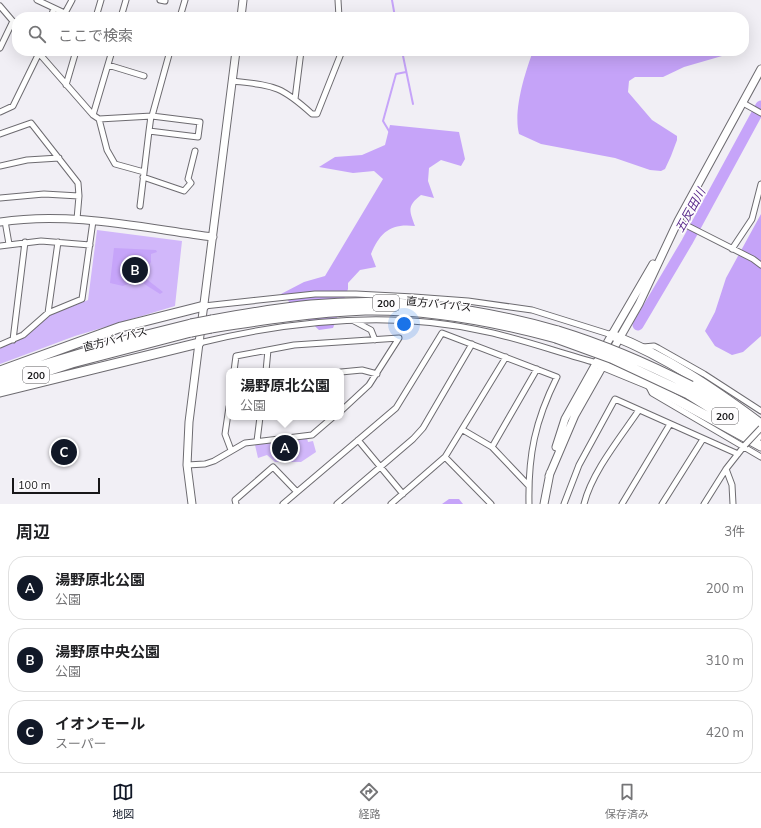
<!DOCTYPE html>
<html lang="ja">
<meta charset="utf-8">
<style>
:root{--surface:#fff;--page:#f2f2f2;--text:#202124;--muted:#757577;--line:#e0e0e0;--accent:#111827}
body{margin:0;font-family:Mulish,"Noto Sans JP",sans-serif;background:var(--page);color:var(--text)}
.scale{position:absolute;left:12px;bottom:10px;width:88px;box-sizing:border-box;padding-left:4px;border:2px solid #171618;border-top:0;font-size:11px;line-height:14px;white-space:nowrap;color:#171618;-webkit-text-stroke:3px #fefdfe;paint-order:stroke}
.you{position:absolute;left:404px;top:324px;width:14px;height:14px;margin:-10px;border:3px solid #fff;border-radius:50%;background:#1a73e8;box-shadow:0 0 0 6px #1a73e833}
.badge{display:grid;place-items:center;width:26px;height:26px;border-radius:50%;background:var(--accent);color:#fff;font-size:13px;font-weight:700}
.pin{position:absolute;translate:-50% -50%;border:2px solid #fff;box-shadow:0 1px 4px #0006}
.popup{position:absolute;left:226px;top:368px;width:118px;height:52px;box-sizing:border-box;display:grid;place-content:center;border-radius:8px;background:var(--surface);filter:drop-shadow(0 1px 3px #0005);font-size:13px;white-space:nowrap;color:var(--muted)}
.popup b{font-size:15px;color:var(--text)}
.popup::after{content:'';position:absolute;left:50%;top:100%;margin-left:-8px;border:8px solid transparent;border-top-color:var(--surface)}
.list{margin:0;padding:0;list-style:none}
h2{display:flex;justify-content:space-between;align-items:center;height:52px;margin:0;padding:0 16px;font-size:17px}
h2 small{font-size:13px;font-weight:400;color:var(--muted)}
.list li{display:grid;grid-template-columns:26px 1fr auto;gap:12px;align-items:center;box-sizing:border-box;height:64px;margin:0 8px 8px;padding:0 8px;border:1px solid var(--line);border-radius:16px}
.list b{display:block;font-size:15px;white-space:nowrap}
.list p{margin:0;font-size:13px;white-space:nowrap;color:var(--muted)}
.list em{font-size:13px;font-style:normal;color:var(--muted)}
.icon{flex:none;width:22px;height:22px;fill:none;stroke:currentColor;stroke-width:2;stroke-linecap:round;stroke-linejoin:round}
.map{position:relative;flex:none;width:761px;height:504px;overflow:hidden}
.search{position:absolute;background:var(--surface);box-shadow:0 4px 16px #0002;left:12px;right:12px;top:12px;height:44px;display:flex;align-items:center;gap:10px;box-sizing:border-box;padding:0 14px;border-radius:16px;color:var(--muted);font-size:15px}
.sheet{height:268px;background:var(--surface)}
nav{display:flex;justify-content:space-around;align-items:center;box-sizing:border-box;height:56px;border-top:1px solid var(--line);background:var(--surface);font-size:11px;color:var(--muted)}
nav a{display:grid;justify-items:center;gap:2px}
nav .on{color:var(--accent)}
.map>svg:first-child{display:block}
.green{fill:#d1b7fa}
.forest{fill:#c5a3f8}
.water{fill:#c6a4f9}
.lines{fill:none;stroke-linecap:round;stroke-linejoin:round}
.stream{stroke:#c6a4f9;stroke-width:2}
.river{stroke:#c6a4f9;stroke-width:11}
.street-casing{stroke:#6d6b70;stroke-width:7}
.secondary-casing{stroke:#6d6b70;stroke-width:9}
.highway-casing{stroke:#6d6b70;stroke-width:11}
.street{stroke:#fff;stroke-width:5}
.secondary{stroke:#fff;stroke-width:7}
.highway{stroke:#fff;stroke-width:9}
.street-bridge-casing{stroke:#6d6b70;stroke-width:7;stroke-linecap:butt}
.highway-bridge-casing{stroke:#6d6b70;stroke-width:11;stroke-linecap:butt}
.street-bridge{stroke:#fff;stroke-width:5}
.highway-bridge{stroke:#fff;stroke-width:9}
.labels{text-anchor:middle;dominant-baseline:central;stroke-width:3;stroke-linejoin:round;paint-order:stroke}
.shield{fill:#fefdfe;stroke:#5c5b5d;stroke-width:1}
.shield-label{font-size:10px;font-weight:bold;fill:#171618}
.street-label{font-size:11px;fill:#171618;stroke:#fefdfe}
.water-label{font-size:12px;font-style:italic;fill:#592b8b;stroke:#fefdfe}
</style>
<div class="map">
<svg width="761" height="504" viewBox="0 0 761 504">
<rect width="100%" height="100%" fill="#f1eff5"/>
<path class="green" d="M97,230L182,241L175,306L75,336L0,364V348L24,337L48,316L88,300Z
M307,438L308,442L313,441L316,452L301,462H275L267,455L258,458L255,445Z"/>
<path class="forest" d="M533,51H726L722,56L684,67L663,77H635L629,81L628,92L652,120L677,136V140L671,156L665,169L661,171L650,170L615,158L541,144L519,134C513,110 525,73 533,51Z
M761,214V336L743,352L732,355L715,346L705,331L715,312L726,278Z"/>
<path class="water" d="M390,125L459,132L465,159L461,166L441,160L429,168L428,181L434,198L421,195C407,206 409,210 415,226C391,223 380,232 371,254L376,267L360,270L348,283V289L333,328L319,330L281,294L304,282L325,276L383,179L374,171L353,173L319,167L335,157L362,155L385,145Z
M114,248L156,250L157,252L151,254V262L145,271L144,277L163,292L160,294L138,280L123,286L110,283Z
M449,499H459L463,504H442Z"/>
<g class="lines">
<path class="stream" d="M392,0L395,17
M402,51L413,104
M389,131L383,121L396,74L406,72"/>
<path class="river" d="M638,325L687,242L761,106"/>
<g class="street-casing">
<path id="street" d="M37,0L73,17
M160,0L165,1
M338,0L339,17
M0,6L17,26
M65,13L72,0
M51,17L54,8
M96,17L101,0
M121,17L126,0
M180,17L185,0
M0,48L13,21
M37,51L93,115L99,119L152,116L170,51
M108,65L144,76
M233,81C274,86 280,85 312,114H317L342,51
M66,85L76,51
M295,99L301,51
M743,103L761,113
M0,112L13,106L39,53
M93,115L112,51
M151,116L149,131L198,137L200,122L152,116
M99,119L107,150L115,164L144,172
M0,134L31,123L78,183L79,196
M0,166L27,160L59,158
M143,177L184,191L191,183L188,179L195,151
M0,198L44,194L79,196L77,219
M140,206L149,131
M5,221L9,244
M678,221L753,259L761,265
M0,246L41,241L90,245
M732,249L752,219L761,184
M204,306L315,294H356L414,297L468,301L532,310L612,335
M48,313L58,242
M354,321L371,330L375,340
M13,340L25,242
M199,343C293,320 394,310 488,332C525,340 560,353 597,363
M0,345L23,335L48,313L82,299L93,221
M643,347L654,346L658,348L704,374L761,411
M234,371L236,356L294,345L399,338L369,385L341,411
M266,371L268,350
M341,372L362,370L377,374
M648,385L652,393L761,457
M229,407L225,434L231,450
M463,430L492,447L529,486
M358,440L403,494
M257,441L260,417
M492,447L537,369
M445,457L491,504
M187,465L205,464L214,461L245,443L312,435L333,417
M726,469L732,485L733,504
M236,504L235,500L273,467L297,492
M283,504L396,408L442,333L557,377C535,421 528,455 529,504
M337,504L413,439L423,428L472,344
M391,504L445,457L506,357
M564,504L579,465L615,399L738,454
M584,504C592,472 620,438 639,410
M622,504L670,424
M662,504L703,439
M704,504L726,469L745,445"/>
</g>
<g class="secondary-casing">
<path id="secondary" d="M241,17L243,0
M0,222C70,211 143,228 213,237
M603,350L653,264
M611,353L639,304L678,221L761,69
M556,447L565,419L598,360
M549,476L575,415L605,362
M192,504L187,465L189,422L236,51
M544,504L550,473"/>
</g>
<g class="highway-casing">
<path id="highway" d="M212,320C245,314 278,308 311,305C395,297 478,308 558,331
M211,328C262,320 313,312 365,310C429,309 494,321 556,338
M612,335C667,357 714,389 761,424
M597,363L648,384L761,446
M0,371L121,327L204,306
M0,378L123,341L191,324
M1,386L72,363L191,332
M691,386L761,430
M0,392L199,343
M688,394L757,437"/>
</g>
<use href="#street" class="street"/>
<use href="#secondary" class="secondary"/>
<use href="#highway" class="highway"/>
<g class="street-bridge-casing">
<path id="street-bridge" d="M745,445L761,428"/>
</g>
<g class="highway-bridge-casing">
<path id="highway-bridge" d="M191,324L212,320
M558,331C604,345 648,364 691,386
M191,332L211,328
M556,338L611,358L688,394"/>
</g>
<use href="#street-bridge" class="street-bridge"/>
<use href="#highway-bridge" class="highway-bridge"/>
</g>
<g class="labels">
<g class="shield">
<rect x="373" y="295" width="26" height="16" rx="3"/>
<rect x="23" y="367" width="26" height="16" rx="3"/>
<rect x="712" y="408" width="26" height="16" rx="3"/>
</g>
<g class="shield-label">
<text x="386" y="303">200</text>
<text x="36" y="375">200</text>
<text x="725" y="416">200</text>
</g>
<g class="street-label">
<text transform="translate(439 304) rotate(6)">直方バイパス</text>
<text transform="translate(115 339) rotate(-15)">直方バイパス</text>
</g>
<g class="water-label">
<text transform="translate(690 210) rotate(-61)">五反田川</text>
</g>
</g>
</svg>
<div class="scale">100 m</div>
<div class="you"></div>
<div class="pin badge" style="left:285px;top:448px">A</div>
<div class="popup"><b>湯野原北公園</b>公園</div>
<div class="pin badge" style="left:135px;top:270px">B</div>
<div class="pin badge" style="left:64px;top:452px">C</div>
<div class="search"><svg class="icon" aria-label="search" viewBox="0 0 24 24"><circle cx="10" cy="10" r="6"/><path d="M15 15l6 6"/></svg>ここで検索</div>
</div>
<section class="sheet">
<h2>周辺<small>3件</small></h2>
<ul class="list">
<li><span class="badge">A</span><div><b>湯野原北公園</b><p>公園</p></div><em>200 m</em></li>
<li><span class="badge">B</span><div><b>湯野原中央公園</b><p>公園</p></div><em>310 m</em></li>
<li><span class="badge">C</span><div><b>イオンモール</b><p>スーパー</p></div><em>420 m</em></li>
</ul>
</section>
<nav>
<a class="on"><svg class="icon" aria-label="map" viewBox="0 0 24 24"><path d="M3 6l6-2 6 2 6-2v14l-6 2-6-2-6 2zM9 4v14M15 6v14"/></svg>地図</a>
<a><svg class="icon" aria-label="directions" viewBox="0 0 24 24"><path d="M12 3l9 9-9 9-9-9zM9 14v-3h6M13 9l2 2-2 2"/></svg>経路</a>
<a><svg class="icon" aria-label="saved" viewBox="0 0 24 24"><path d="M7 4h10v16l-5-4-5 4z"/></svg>保存済み</a>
</nav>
